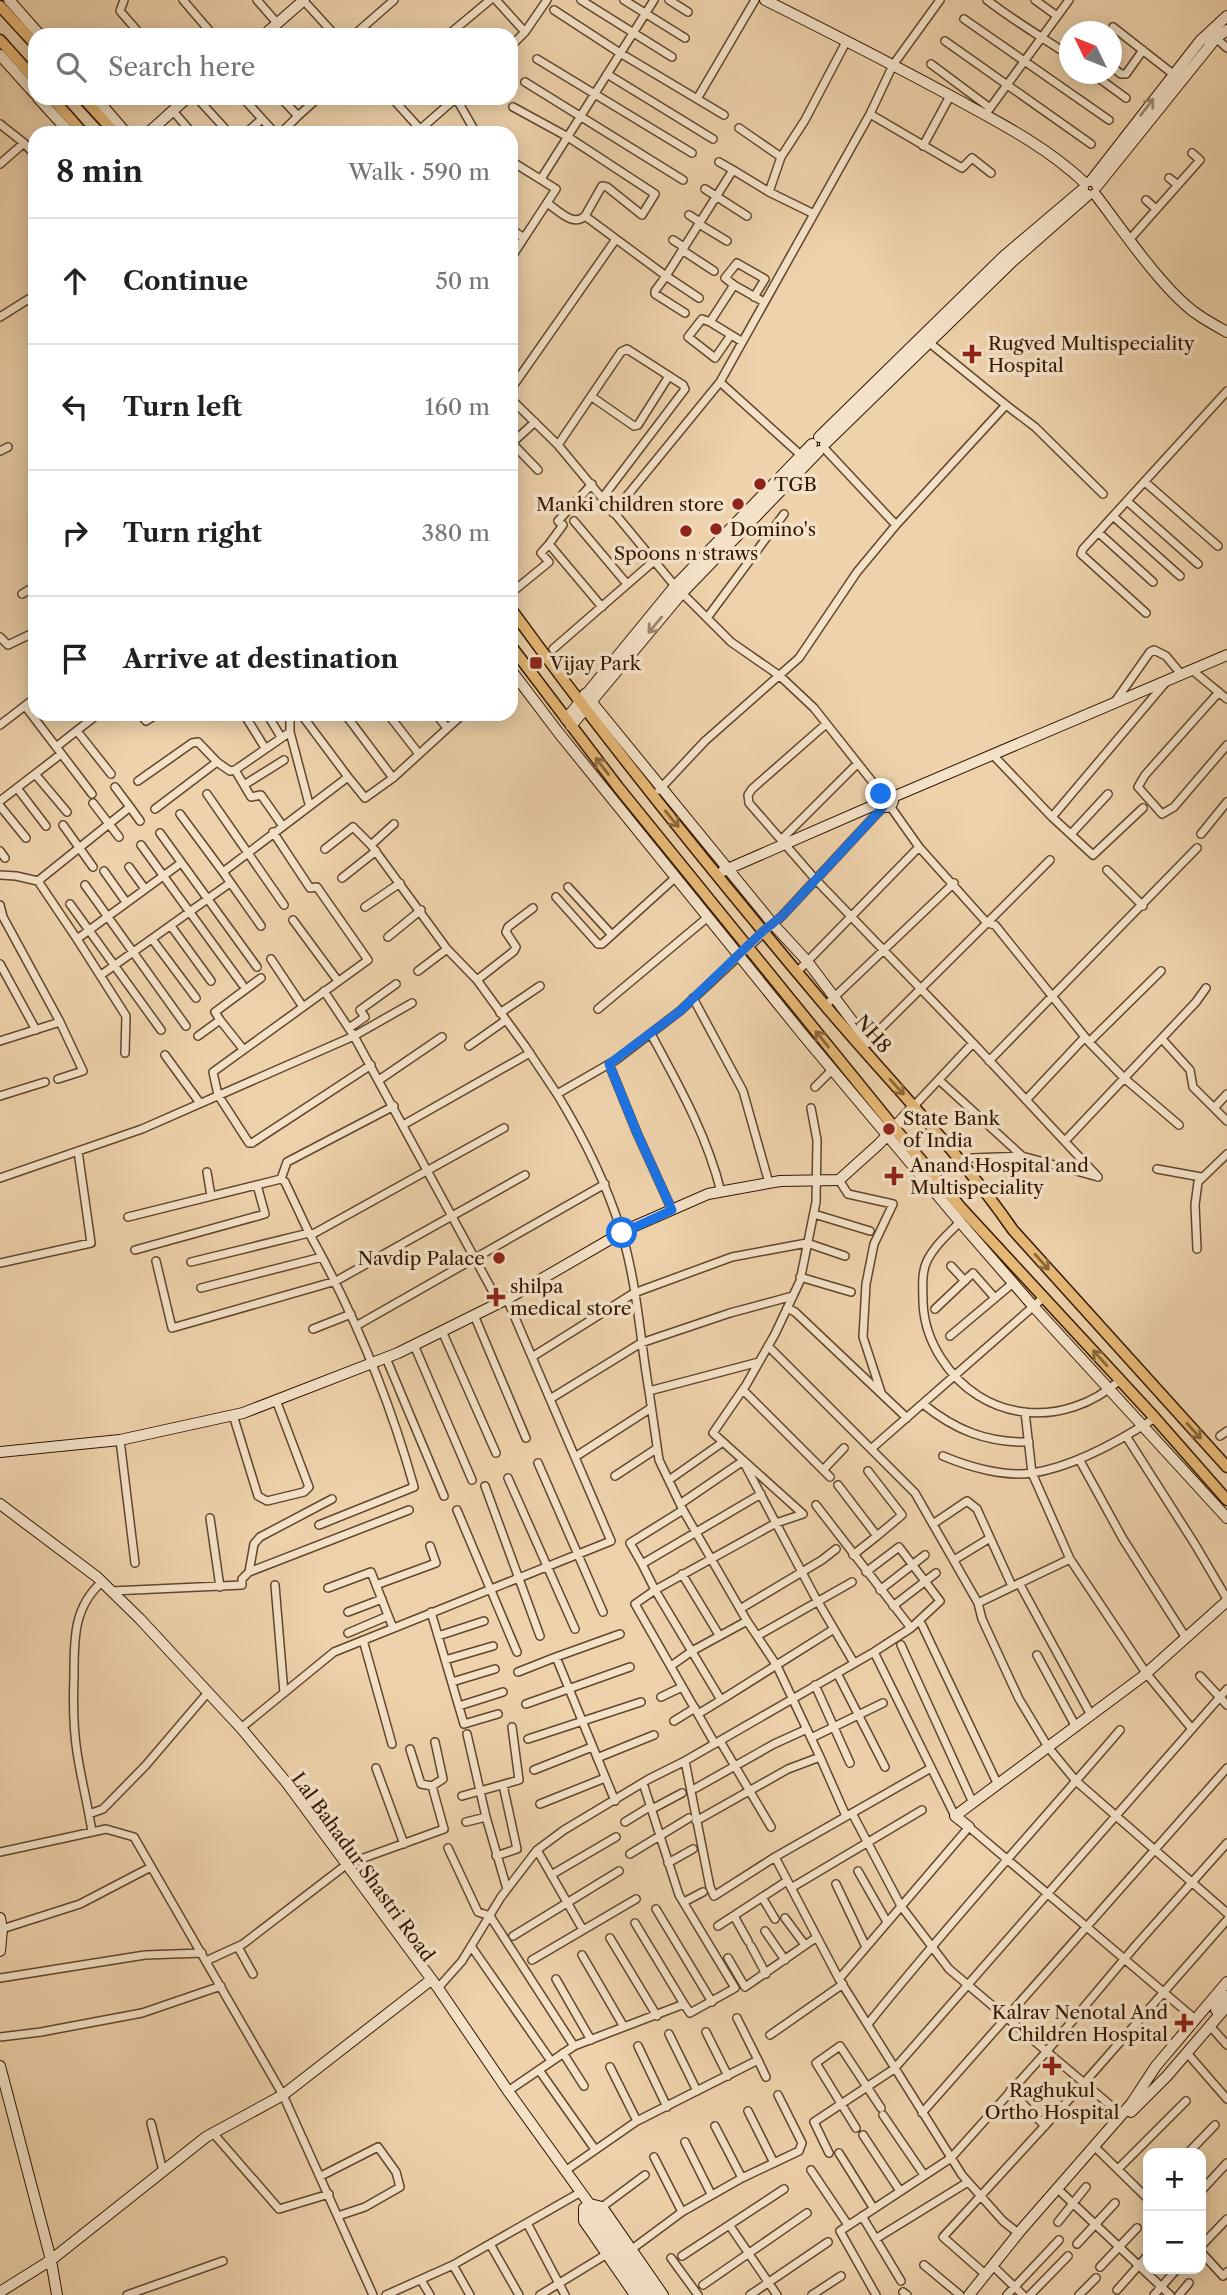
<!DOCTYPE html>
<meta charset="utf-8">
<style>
:root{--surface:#fff;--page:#f6f6f6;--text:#202124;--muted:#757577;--line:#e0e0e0}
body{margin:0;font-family:"Libre Caslon Text",serif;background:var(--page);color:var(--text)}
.controls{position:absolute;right:21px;bottom:21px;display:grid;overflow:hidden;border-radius:14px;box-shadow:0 4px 18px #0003}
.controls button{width:63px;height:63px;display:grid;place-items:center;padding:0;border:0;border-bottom:2px solid var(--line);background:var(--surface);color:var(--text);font:35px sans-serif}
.compass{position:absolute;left:1059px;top:21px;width:63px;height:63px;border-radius:50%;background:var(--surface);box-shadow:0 4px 18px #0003;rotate:313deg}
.stop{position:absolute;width:21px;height:21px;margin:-16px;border:5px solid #1a73e8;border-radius:50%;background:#fff}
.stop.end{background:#1a73e8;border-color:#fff;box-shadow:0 2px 7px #0008}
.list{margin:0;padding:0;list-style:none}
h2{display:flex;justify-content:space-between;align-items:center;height:91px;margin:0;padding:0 28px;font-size:30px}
h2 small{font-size:23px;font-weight:400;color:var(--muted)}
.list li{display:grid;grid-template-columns:46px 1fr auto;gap:21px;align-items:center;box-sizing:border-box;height:126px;padding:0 28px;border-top:2px solid var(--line)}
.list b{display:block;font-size:26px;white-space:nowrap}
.list em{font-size:23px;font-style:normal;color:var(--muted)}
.icon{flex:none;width:38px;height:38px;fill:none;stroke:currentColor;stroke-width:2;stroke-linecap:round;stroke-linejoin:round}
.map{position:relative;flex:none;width:1227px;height:2295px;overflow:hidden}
.search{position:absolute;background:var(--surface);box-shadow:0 4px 18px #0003;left:28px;top:28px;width:490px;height:77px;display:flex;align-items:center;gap:18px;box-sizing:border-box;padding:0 24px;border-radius:21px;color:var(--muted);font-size:26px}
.panel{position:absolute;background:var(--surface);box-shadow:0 4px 18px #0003;left:28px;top:126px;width:490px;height:595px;border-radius:21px}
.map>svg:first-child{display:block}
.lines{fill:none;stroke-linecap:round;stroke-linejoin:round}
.street-casing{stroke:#61462b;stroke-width:10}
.secondary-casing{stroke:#321700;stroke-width:12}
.primary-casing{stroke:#321700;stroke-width:13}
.street{stroke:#f4e2c8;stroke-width:7}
.secondary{stroke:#f4e2c8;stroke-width:10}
.primary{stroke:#e7b976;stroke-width:10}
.oneway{stroke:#9d876e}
.oneway2{stroke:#8c683b}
.route{stroke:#1a73e8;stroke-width:9}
.poi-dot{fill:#8f2418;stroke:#f4e2c8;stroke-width:2.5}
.labels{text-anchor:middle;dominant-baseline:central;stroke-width:7;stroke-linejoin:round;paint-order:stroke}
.poi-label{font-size:19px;fill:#321700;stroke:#f4e2c8;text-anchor:start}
.street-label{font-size:19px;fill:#321700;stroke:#f4e2c8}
</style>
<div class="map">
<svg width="1227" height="2295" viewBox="0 0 1227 2295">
<rect width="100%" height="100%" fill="#eed2ab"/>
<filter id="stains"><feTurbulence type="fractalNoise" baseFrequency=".00286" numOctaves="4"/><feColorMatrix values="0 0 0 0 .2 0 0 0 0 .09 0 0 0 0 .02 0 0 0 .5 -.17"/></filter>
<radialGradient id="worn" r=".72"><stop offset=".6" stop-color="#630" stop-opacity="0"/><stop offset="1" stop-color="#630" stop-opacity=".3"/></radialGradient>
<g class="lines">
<g class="street-casing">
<path id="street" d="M124,0L120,11L141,35
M183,0L213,35
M257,0L277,23
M303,0L335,35
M496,0L525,32
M581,0L672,57
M624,0L685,38
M669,0L688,12
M987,0C1014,21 1042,37 1070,56
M1035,0L1057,16
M554,10L620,53L724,115
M964,19L1109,120
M1113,27L1173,74
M354,35L394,0
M448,35L490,0
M1216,38L1227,48
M945,41L1091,144
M511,46L525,32L547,0
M537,59L692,153
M931,64L990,108
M1112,67L1121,74H1126L1143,50
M607,74L713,139
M1093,74L1126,98
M525,82L683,180
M197,98L229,133
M243,98L275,133
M281,98L298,116L318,98
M392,98L420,129
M456,98L476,133
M697,99L755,0
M513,107L568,137L655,194L642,215L607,187L602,186L585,216
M173,111L192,133
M870,114L962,168L972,158L991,173
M985,115L1069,0
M0,124L24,143L35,155
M739,128L781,157
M246,133L262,119
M281,133L298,116
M416,133L456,98
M923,146L950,96
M511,161L556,189L511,258
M719,162L733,170
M0,164L24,143
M1169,178L1178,185
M541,179L654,0
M705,189L747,216
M1146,200L1156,209
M814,214L870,114L893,65L940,0
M689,215L700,222
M699,224L727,241
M511,229L524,238
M616,239L666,276L733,170L769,192
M1130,239L1200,160L1192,153
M673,240L684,247
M682,250L714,271
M734,285L725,278L737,263L765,279L754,297
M685,313L655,294V291L666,276L699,298
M0,317L35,295
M710,322L702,319L688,337L715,358L731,335
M741,341L710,322L734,285L764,302
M720,382L814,214L769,192L781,157L805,120L846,42
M511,389L616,239L585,216C573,227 559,211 547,203
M592,397L634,426L638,425L669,376
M511,399L558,445L675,586
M1006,405L1035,427L1103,494
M511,442L538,470
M512,443L535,422
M558,445L621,352L627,349L683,385L685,389L603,497
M0,451L8,447
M1145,482L1218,546
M592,484L558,521L563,525L549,544L602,607
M1127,501L1198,564
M613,513L720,382L804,458
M1114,517L1180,576
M574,521L627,584
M896,525L1006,405L926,340
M1099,533L1153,582
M511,593L549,562L541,553L549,544
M682,593L731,642L780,676L814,708L882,794
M22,594L35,586
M1146,613L1081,554L1083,549L1227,391
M707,618L784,514
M0,637L8,645L31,634
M553,649L654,561
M1192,670L1227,699
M1219,692L1145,775L1138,787L1162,814L1174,807L1227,745
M1114,703L1150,652L1154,650L1166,656L1181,674
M25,706L92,794
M140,714L146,721L157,714
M244,714L265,748
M267,714L281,737
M301,714L348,777
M345,714L393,778
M388,714L419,754
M436,714L447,728
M826,724L752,789L748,795L749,803L816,880L973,1043L914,1106
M0,725L35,698
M77,731L111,774
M290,732L309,804
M56,747L98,714
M992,754L1052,817
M235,770L251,797L261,795L282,825
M35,774L67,812
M138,781L192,743L198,742L217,762L230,771L235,770L290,732V714
M244,785L284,760
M17,788L46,826
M659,790L705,741L799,658L857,572L896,525L824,448
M207,794L284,905
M0,801L61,754
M93,803L119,837
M0,806L26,838
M130,807L140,821
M1143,808L1093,855L1052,817L1166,682
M155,809L217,762
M180,814L223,872
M63,825L93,867
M160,833L257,967
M1071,834L1108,794
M1201,834L1227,802
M782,839L857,764
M141,845L242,984
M371,845L394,824
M325,849L353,827L371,845L447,949L477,980L525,1046L557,1094
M0,851L5,858
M1050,860L987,923L995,925L1089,1042L1124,1078L1179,1125
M129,867L145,889
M1107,870L1143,906
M104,871L126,902
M0,875L16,876L38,881L77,939L181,863
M342,878L376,851
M38,881L130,807L115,787
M85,885L186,1026
M568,887L612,935
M556,897L598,944H602L676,877
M70,904L161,1030
M0,905L3,917L60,1022L83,1071L58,1079
M365,907L400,883
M293,920L338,981
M171,926L211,981
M261,926L223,872L348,777L365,798L393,778L463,714
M388,937L421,910
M77,939L126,1016L125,1053
M152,939L196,998
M271,959L303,1007L368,960L317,887L310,888L273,832
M0,964L36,1030
M418,971L447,949
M797,972L919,847
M101,975L230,883
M477,980L514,951L516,947L506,932L508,927L533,908
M693,998L743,1091L769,1183
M412,1003L354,1036L499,1303
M825,1006L954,883
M303,1007L213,1072L218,1095L249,1143H252L371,1065
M598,1009L708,917
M500,1013L540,986
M220,1020L215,1012L261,978
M349,1028L365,1017L360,1010L396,984
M651,1034C678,1084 707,1135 721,1192
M198,1036L220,1020L243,1049
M1162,1039L1190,1070L1193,1087L1227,1121
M0,1041L60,1022
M1089,1042L1161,971
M973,1043L1098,1177
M865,1044L987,923L919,847L890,806
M469,1046L506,1020
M165,1055L200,1103
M989,1061L1197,848
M609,1064L637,1133L672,1210
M379,1080L442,1037
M939,1080L1022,1156
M815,1087L833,1069
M0,1096L45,1082
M1026,1100L1085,1037
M1214,1108L1227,1094
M403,1125L530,1053
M1065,1141L1196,1002L1206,988
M972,1158L1022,1156L1098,1177
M1157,1169L1201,1177
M207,1172L211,1196
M0,1178L142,1129L354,1036L324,991
M281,1179L287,1162L394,1106
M839,1180L848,1194L893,1204L874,1244L866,1284L863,1337L881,1392
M814,1214L870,1231
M128,1217L281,1179L285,1182L309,1233L313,1234L504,1128
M961,1221C949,1233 935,1245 927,1261C921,1273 923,1290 923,1303C924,1324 930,1341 941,1358C982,1423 1064,1430 1120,1380
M1197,1249L1195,1205L1198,1182L1227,1154
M135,1250L265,1214L257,1185
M156,1261L172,1328L336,1281L525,1175
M191,1262L309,1233C354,1313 389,1398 414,1487L319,1525
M0,1263L91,1243L78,1151
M951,1266L965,1281
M800,1277L851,1292
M201,1288L322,1257
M787,1308L795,1312L907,1418
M935,1309L973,1273L995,1298
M474,1315L526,1438
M356,1326L605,1184
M313,1329L351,1314
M442,1331L496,1453
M950,1336L1013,1283
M414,1345L472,1480
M768,1346L915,1493L978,1603L982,1619L1019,1699L1048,1747L1076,1781L1227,1913
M532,1357L634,1293L732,1257L807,1243L845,1256
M386,1358L444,1496
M759,1362L649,1391C640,1339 637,1282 621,1231C606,1182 584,1138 557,1094L616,1060L680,1011L782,916L883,807
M743,1390L830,1477
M649,1391L659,1460L683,1510L747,1621L777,1666L820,1757
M550,1399L641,1343L730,1313L793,1296
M923,1404C955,1430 987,1443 1029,1442
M1025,1412L1032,1473L1070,1559L1146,1673L1192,1729
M233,1415L258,1496L267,1501L304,1492L309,1487L276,1400
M1126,1436L1196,1546L1227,1599
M1220,1436L1227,1431
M120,1440L135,1563
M871,1449L1044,1297
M943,1456C969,1467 1004,1477 1032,1473C1073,1467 1121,1440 1155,1418
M575,1457L651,1408
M1079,1459L1123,1539L1186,1638
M538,1463L603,1612
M823,1470L844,1448
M868,1471L902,1515L877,1536
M615,1476L656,1449
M508,1478L575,1629
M669,1480L723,1442
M838,1485L877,1536L853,1555
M485,1486L540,1636
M761,1494L642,1564L655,1590L776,1523L803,1514L713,1433L746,1385L775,1334L800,1281L816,1202L817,1140L811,1108
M680,1504L743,1461L814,1595L854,1663
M816,1505L911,1628
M457,1510L517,1652
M210,1518L220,1587
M933,1524L967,1501L977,1509L1012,1586
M954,1560L990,1538
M642,1564L630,1543L683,1510
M249,1572L254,1544L260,1537L332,1499
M682,1574L719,1635
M1019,1583L1091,1715
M275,1585L284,1693
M376,1585L436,1563L430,1546
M328,1588L371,1572L393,1628
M880,1590L925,1555
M112,1591L242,1585V1579L249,1572L409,1510
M978,1603L1070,1559
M893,1606L936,1573
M740,1609L822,1560L836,1549
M348,1612L382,1599
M431,1612L464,1724L498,1714
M922,1625L998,1785
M348,1633L388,1616
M438,1636L484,1621
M757,1636L852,1582
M363,1640L392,1744
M901,1645L973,1803
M874,1652L955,1816
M1037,1655L1076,1727
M556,1657L620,1634
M445,1660L493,1646
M671,1666L692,1651L747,1621
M518,1672L556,1657L615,1801
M837,1673L885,1767
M1200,1676L1227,1705
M452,1682L495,1669
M815,1685L850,1763
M661,1697L682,1687
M526,1704L630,1667
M459,1706L503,1692
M698,1714L721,1700
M674,1721L695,1708
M241,1728L334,1652L611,1541L507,1299
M467,1734L486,1817L507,1889
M811,1738L883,1703
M528,1739L641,1702
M720,1741L771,1827
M715,1744L635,1604L655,1590L721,1700L834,1629
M410,1749L421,1784L432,1786L443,1779L435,1742
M597,1758L654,1735
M685,1761L710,1887L714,1896L775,1857L931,1768
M376,1768L404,1844
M534,1770L592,1747
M696,1788L774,1744L807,1729
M462,1796L519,1780L512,1727
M540,1804L605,1778
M652,1809L682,1793
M852,1813L901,1906L949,1969L1122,2115
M89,1814L103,1809L146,1765L204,1697
M696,1821L788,1769L820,1757L846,1816
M466,1822L486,1817
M625,1822L651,1806
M92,1832C88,1805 81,1779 77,1752C73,1727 73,1702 74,1676C74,1641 73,1607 102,1582
M448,1848L478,1912L490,1916L574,2046
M537,1850L583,1930
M0,1852L106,1829L134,1837L283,2095L373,2295
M630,1854L689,1818
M496,1856L517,1849L503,1785
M775,1857L839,1979L962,2175L1003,2221L1018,2233
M668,1863L693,1849
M347,1864L444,1829L432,1786
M858,1871L887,1922
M551,1875L616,1837
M836,1884L866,1947
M791,1888L922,1810
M762,1897L775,1919
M684,1902L703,1892
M656,1909L712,2002
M734,1916L748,1941
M785,1918L805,1945
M635,1923L684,2004
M718,1926L787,1881
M2,1929L80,1904L151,1867
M765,1931L785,1960
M513,1936L619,1871
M610,1938L657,2016
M471,1946L551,2061
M751,1946L766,1974
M238,1947L253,1974
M582,1955L624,2027
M728,1958L745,1987L817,1937
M532,1960L636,1899
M206,1961L243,1944L342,1868
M0,1978L145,1955L202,1953
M556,1979L591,2040
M839,1979L969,1827L1195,2019
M438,1988L462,1961L501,1897L537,1850L564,1830L649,1779L683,1762L874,1652L911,1628L940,1601L899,1547L866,1572
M737,2018L758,2060
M868,2024C949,1923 1036,1828 1120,1730
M1210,2026L1227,2045
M706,2032L728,2076
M669,2034L697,2091
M770,2035L843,1984
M0,2037L41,2032L142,2013L221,1986
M638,2046L667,2107
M563,2053L584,2086
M1187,2053L1227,2099
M610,2067L637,2121
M539,2070L594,2148
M508,2091L574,2046L684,2004L690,2013L735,1988L679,1895L643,1783
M1010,2091L1045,2126
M748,2111L774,2163
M922,2113L1227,1768
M883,2115L924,2175
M151,2123L163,2171
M715,2126L742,2178
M856,2128L816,2063L840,2046L881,2108
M213,2133L279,2209L329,2194
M863,2135L900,2191
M685,2142L711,2194
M1098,2150L1148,2199
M829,2153L814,2122L894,2069L1227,1689
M839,2153L874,2209
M1188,2153L1215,2125
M654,2157L682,2212
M1118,2169L1186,2101
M811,2170L848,2225
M565,2171L637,2121L758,2060L766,2077
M321,2176L378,2147L396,2172L400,2187L365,2207L338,2216
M1201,2191L1227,2163
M1062,2193L1170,2295
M602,2207L645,2175
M862,2216L901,2281
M1058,2222L1086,2187
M527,2223L565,2295
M730,2226L777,2295
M877,2238L968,2182
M490,2244L519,2295
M1077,2244L1115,2203
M1201,2246L1227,2219
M632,2249L682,2212L742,2178L799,2151L802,2143L778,2095
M1201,2252L1223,2276L1227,2272
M682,2256L784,2189
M671,2258L698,2295
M453,2265L470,2295
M924,2265L960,2295
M1100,2267L1137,2228
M995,2268L1023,2295
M985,2274L943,2237L1084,2083L1227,1920
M421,2280L430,2295
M703,2285L807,2213
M1117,2290L1148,2255
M903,2292L907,2295
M127,2295L223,2261
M386,2295L453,2265L581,2192
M540,2295L607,2254
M750,2295L828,2242
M812,2295L841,2276
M876,2295L840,2231L951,2158L1047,2051L1137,1944L1227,1843
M1007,2295L1059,2240
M1030,2295L1068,2256
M1079,2295L1096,2278
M1154,2295L1177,2269
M1179,2295L1189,2283"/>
</g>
<g class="secondary-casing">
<path id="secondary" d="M9,0L40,35
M765,0C831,33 896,66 960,101C1004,125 1048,148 1085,183
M264,35L304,0
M0,55L35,94
M38,98L70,133
M96,98L126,133
M148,133L187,98
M1091,181L1200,41L1227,16
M1097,186L1216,38L1227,30
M1095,194C1122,229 1159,285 1194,312C1204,319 1216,326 1227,332
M819,437L1004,256L1083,189
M825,444L1013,261L1088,195
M511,670L558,732L804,1036L960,1222L1033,1306L1227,1518
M585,694L772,923L807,961L868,1042
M566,719L675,586L812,444
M571,726L682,593L819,451
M879 800a7 7 0 1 1 14 0a7 7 0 1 1-14 0Z
M893,797L1227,655
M723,871L879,803
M0,1452L120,1440L243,1413L398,1353L507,1299L628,1229L708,1194L780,1181L839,1180L879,1144L914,1106
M0,1504L97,1577L140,1619L241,1728L286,1782L438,1988L508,2091L655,2295
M969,1827L955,1816L1142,1677L1227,1601
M0,1918L2,1929L0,1951
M1216,2010L1227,1996
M0,2066L51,2260L57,2295
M1131,2112L1167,2076L1227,2006
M590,2204L602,2207L663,2295
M584,2208V2221L635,2295
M586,2211L644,2295
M0,2292L51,2260L206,2137L283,2095L431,1980
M969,2295L1021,2230L1131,2104L1156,2066L1227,1982"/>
</g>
<g class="primary-casing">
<path id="primary" d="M0,6L35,44
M0,40L35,79
M52,98L83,133
M83,98L115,133
M511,609C609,744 715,875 823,1003C887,1079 957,1149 1013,1230L1227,1467
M511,646L618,787L906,1142L962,1209L1155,1418L1227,1500"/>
</g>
<use href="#street" class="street"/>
<use href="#secondary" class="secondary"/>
<use href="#primary" class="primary"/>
</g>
<defs><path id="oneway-shaft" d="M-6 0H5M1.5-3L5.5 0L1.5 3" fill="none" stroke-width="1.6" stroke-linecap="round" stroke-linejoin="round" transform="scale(1.75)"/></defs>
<g class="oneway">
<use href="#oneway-shaft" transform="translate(1147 107) rotate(-52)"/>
<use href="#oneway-shaft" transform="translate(655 625) rotate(130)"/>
</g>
<g class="oneway2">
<use href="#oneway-shaft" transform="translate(602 766) rotate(-128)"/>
<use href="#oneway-shaft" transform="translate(672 819) rotate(51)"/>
<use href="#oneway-shaft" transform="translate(822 1039) rotate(-129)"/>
<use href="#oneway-shaft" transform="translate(897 1087) rotate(48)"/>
<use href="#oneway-shaft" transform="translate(1042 1262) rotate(48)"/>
<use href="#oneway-shaft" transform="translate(1100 1358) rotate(-132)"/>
<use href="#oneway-shaft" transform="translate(1194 1431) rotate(48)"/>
</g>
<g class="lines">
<path class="route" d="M622,1233L672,1210L637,1133L609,1064L680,1011L763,931L782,916L883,807L878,801L881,794"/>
</g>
<g class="poi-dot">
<path d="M968.5 343.5h7v7h7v7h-7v7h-7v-7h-7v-7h7z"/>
<circle cx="760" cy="484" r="7"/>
<circle cx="738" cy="504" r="7"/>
<circle cx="716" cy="529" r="7"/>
<circle cx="686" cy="531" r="7"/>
<rect x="529" y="656" width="14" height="14" rx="3.5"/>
<circle cx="889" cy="1129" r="7"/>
<path d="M890.5 1165.5h7v7h7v7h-7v7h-7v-7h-7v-7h7z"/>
<circle cx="499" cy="1258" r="7"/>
<path d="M492.5 1286.5h7v7h7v7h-7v7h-7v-7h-7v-7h7z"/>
<path d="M1180.5 2012.5h7v7h7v7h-7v7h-7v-7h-7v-7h7z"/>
<path d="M1048.5 2055.5h7v7h7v7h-7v7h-7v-7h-7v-7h7z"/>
</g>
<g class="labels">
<g class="poi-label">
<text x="988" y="343">Rugved Multispeciality<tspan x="988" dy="22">Hospital</tspan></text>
<text x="774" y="484">TGB</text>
<text x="724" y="504" text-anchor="end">Manki children store</text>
<text x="730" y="529">Domino's</text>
<text x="686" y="553" text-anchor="middle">Spoons n straws</text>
<text x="550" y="663">Vijay Park</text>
<text x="903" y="1118">State Bank<tspan x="903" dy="22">of India</tspan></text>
<text x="910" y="1165">Anand Hospital and<tspan x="910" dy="22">Multispeciality</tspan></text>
<text x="485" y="1258" text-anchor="end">Navdip Palace</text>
<text x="510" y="1286">shilpa<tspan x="510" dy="22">medical store</tspan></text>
<text x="1168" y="2012" text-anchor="end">Kalrav Nenotal And<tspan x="1168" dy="22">Children Hospital</tspan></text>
<text x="1052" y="2090" text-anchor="middle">Raghukul<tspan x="1052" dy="22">Ortho Hospital</tspan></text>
</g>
<g class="street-label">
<text transform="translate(873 1034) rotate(48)">NH8</text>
<text transform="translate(363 1867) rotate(54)">Lal Bahadur Shastri Road</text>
</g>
</g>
<rect width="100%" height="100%" filter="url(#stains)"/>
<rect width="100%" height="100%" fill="url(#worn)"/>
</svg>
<div class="controls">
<button>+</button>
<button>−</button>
</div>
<svg class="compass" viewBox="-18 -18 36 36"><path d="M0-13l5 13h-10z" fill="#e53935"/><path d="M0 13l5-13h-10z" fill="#757577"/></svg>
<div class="stop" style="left:622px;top:1233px"></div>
<div class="stop end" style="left:881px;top:794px"></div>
<div class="search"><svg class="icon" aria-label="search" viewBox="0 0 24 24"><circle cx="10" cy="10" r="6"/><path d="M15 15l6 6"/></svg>Search here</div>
<section class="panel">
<h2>8 min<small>Walk · 590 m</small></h2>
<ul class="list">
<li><svg class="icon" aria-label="ahead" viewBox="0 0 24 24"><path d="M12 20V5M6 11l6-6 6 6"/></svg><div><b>Continue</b></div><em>50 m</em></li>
<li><svg class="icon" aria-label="left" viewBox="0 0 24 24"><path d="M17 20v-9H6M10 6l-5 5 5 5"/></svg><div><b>Turn left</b></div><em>160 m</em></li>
<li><svg class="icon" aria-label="right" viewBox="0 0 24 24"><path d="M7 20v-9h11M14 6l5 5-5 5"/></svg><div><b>Turn right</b></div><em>380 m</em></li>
<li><svg class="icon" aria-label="arrive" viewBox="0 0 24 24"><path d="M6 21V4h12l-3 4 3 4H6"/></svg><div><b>Arrive at destination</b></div></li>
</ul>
</section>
</div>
